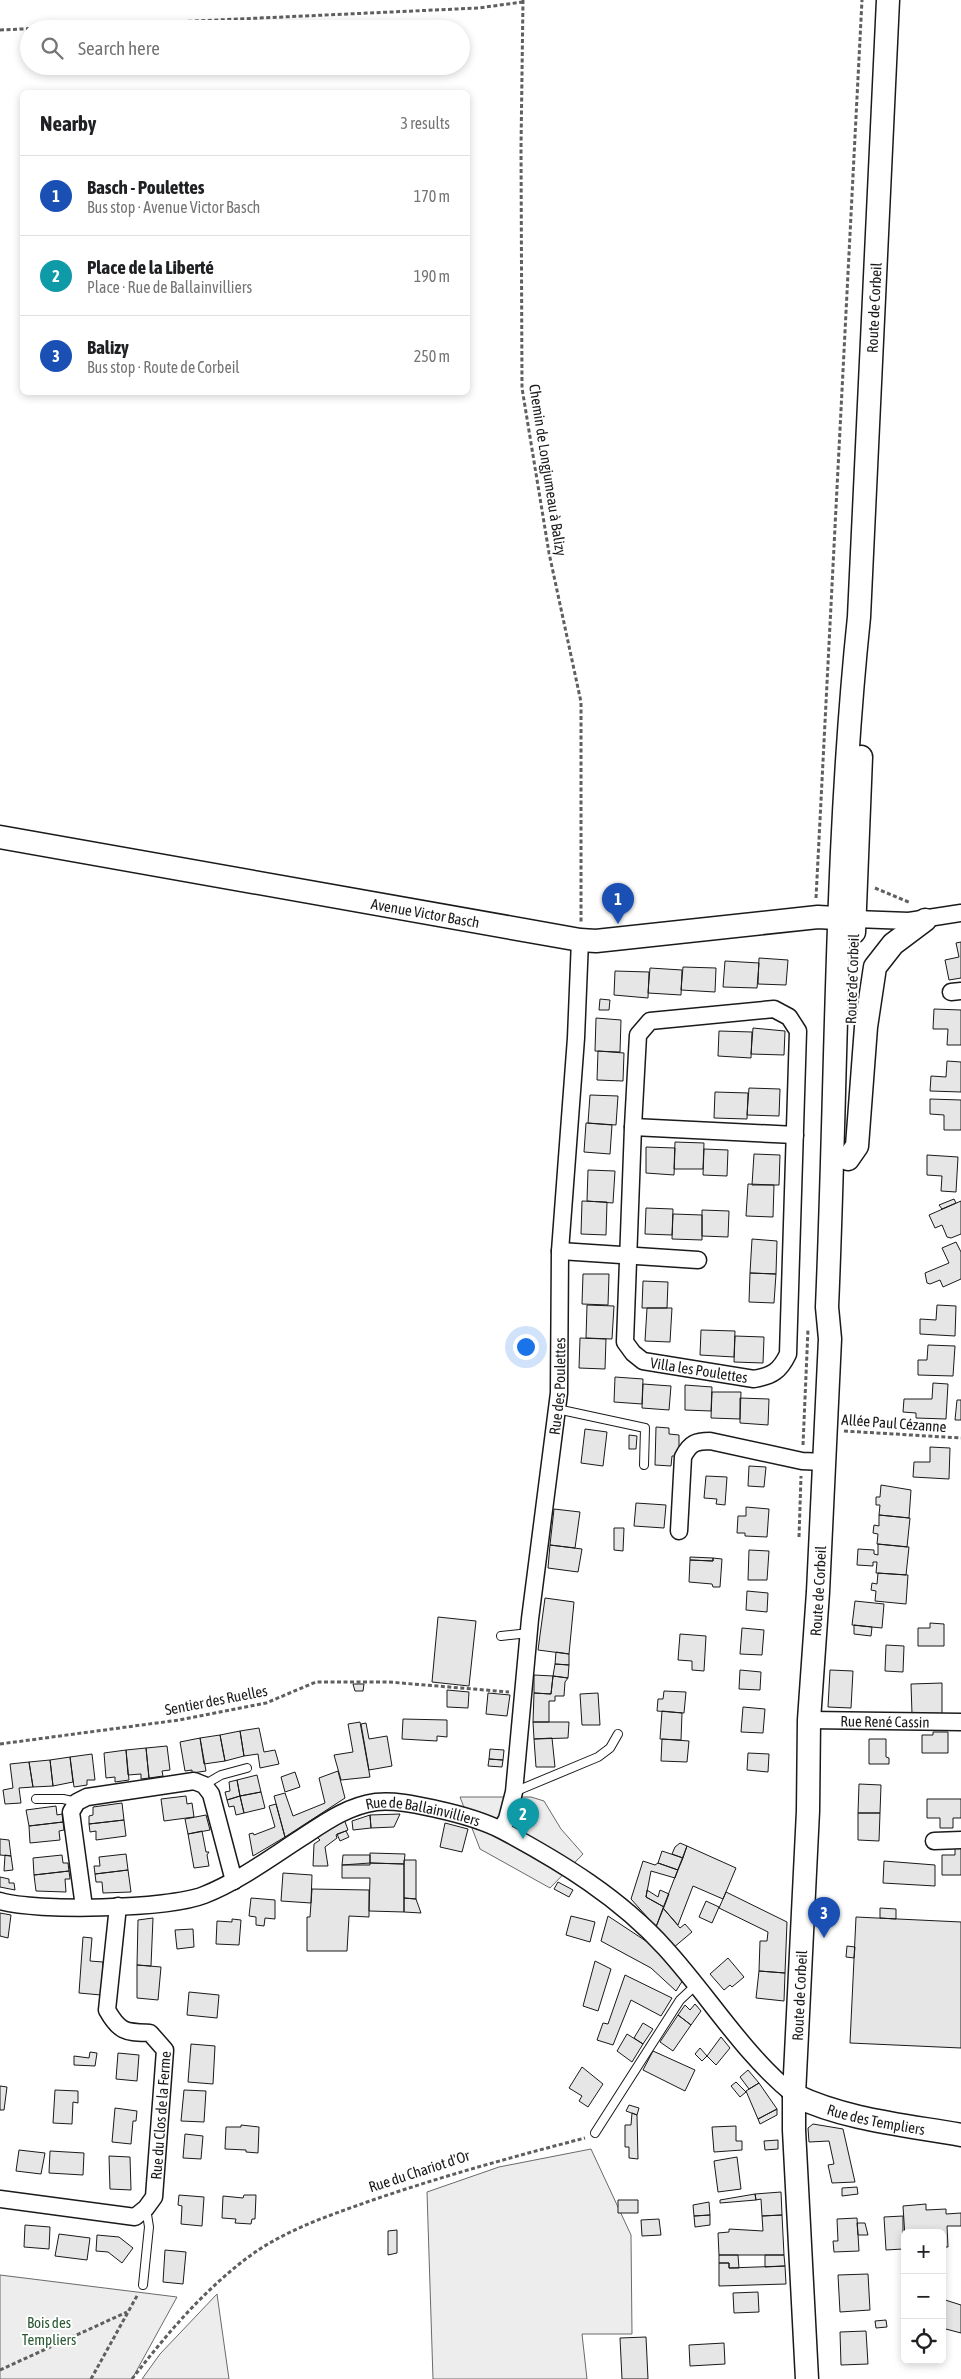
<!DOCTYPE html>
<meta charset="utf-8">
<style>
:root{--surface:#fff;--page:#f2f2f2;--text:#202124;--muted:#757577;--line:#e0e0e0;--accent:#d93025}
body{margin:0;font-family:"Asap Condensed",sans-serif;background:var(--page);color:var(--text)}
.controls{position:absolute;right:15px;bottom:15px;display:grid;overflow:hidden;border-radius:8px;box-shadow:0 2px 8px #0003}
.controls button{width:45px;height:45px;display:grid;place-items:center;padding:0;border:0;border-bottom:1px solid var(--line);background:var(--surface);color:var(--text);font:25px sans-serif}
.you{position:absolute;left:525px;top:1346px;width:18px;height:18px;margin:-12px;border:4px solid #fff;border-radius:50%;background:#1a73e8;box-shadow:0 0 0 8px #1a73e833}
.badge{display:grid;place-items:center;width:32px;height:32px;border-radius:50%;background:var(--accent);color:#fff;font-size:16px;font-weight:700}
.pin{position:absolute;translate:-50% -41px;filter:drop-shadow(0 1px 2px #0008)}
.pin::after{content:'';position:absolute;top:26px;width:18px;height:15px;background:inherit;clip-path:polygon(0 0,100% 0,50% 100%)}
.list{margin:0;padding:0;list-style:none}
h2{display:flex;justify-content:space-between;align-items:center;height:65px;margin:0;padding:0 20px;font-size:21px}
h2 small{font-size:16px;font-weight:400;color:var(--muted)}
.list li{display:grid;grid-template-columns:32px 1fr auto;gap:15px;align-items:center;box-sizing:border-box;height:80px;padding:0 20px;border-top:1px solid var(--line)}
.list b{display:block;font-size:19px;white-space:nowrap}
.list p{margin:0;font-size:16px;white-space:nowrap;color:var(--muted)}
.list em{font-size:16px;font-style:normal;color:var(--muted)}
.icon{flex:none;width:28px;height:28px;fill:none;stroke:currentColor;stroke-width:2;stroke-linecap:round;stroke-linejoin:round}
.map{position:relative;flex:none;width:961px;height:2379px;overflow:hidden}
.search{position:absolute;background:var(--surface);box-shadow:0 2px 8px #0003;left:20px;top:20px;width:450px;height:55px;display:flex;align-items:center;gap:12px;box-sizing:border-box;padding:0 18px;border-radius:28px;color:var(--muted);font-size:19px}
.panel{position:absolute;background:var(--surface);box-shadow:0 2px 8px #0003;left:20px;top:90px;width:450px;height:305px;border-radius:8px}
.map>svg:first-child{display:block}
.built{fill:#ededed;stroke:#6a6a6a}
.building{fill:#e6e6e6;stroke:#1a1a1a}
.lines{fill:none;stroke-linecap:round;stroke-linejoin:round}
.lane-casing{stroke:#1a1a1a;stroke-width:10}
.street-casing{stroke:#1a1a1a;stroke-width:19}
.secondary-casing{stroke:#1a1a1a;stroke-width:25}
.path{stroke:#5f5f5f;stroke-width:3;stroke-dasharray:4 2.5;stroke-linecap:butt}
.lane{stroke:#fff;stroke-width:8}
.street{stroke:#fff;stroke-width:16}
.secondary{stroke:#fff;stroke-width:22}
.labels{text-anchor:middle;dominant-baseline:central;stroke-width:4;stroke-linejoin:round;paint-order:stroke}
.street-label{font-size:15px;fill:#1a1a1a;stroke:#fff}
.park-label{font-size:15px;fill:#2b5a34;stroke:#fff}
</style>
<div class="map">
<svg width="961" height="2379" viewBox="0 0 961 2379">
<rect width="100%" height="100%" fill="#fff"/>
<path class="built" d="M460,1797H531L544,1801L561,1829L583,1854L550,1888L480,1849Z
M591,2149L631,2235L632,2334H582L587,2379H433L427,2192L499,2167Z
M0,2275L177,2297L132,2379H0Z
M217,2294L229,2379H142L160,2354Z"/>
<path class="building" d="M961,942V978L949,980L945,960L959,957L956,943Z
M759,958L788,960L786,985L758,984Z
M725,961L759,963L757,988L723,987Z
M683,967L716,968L715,992L681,990Z
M650,968L682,970L681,995L648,993Z
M615,971L649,972L648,998L614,995Z
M600,999L610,1000L609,1010H599Z
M934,1009L961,1010V1045H947L948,1029H933Z
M596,1018L621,1020L620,1052L595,1051Z
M753,1028L785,1031L784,1055L751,1054Z
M719,1031L752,1032L751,1058L718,1056Z
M598,1051L624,1053L623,1081L597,1080Z
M947,1061L961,1062V1092L930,1091L931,1076L946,1077Z
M749,1088L780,1089L779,1116L747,1115Z
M715,1092L748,1093L747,1119L714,1118Z
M590,1095L618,1096L616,1125L588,1123Z
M930,1099L961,1100V1130H944V1115L930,1114Z
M586,1123L612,1125L610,1154L584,1152Z
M675,1142L704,1143L703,1169H674Z
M646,1147L675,1148L674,1175L646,1173Z
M704,1149L728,1150L727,1176L703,1175Z
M754,1154L780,1155L779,1185H752Z
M927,1155L958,1157L956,1192L941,1191L942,1176L927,1175Z
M588,1170L615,1171L613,1203L587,1201Z
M748,1184L774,1185L773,1217L746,1216Z
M954,1199L956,1203L942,1209L939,1205Z
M582,1201L607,1202L606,1235L581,1234Z
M961,1201V1234L951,1238L947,1237L942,1225L935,1228L929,1215Z
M646,1208L673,1209L672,1235L645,1234Z
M702,1210L729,1211L728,1237L702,1236Z
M673,1214L702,1215V1240L672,1239Z
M752,1239L777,1241L776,1274L750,1273Z
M956,1242L961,1252V1279L943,1287L940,1280L930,1284L927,1283L925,1273L949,1263L942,1248Z
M750,1273L776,1274L774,1303L749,1302Z
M583,1274H609L608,1305L582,1304Z
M643,1281L668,1282L667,1308H642Z
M587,1305L614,1306L612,1339L586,1338Z
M937,1305L956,1306L955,1336L920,1334V1319L936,1320Z
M647,1308H672L670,1342L645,1341Z
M701,1330L735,1331L734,1357L700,1355Z
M735,1336L764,1337L763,1363L734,1362Z
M580,1338L606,1339L605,1369L579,1368Z
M928,1345L955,1346L953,1376L918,1375V1360H927Z
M615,1377L643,1379L642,1404L614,1402Z
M933,1383L948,1384L946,1419L916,1418V1413L903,1412L904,1399H932Z
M643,1384L671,1386L669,1410L642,1408Z
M685,1385L712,1387L711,1411L685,1410Z
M712,1392H741L740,1419L711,1418Z
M740,1398L769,1399L768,1425L740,1423Z
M957,1400H961V1420H955Z
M656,1427L669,1428V1434L679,1435V1456H672L671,1466L655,1465Z
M585,1429L607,1432L603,1466L581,1463Z
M629,1435L637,1436L636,1449H629Z
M930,1447L950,1448L949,1479L913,1477L914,1462H930Z
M749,1466L766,1467L764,1487L748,1486Z
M706,1476L727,1477L725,1505L716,1504L717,1499L704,1498Z
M881,1485L911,1490L909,1518L879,1515L880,1505H876V1497H880Z
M636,1503L666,1505L664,1528L634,1526Z
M746,1507L769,1509L767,1537L745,1536V1533H737L738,1516H746Z
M554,1509L580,1512L575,1548L550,1545Z
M879,1515L910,1518L907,1547L877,1544L878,1534L873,1533L874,1525L879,1526Z
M614,1528H624L623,1551L614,1550Z
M878,1544L909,1547L906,1575L876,1573L877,1562H873V1566L857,1565L858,1549L874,1550V1554L878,1555Z
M550,1545L582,1549L578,1572L548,1568Z
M749,1550L769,1551L767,1580H748Z
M690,1557L713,1558V1561L690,1560Z
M713,1558L722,1559L720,1587H713L712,1584L689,1582L690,1560L713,1561Z
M878,1573L908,1575L906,1604L875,1601L876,1591L871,1590L872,1583L877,1584Z
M747,1591L768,1593L767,1612L746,1610Z
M545,1598L574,1602L569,1654L538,1650Z
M855,1601L884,1604L882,1628L852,1625Z
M438,1617L476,1621L469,1686L432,1682Z
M930,1623L944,1624V1646H918V1628H930Z
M854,1625L872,1627L871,1636L854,1634Z
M742,1628L764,1630L762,1655L740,1654Z
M680,1634L706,1636L704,1671L692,1670V1661L678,1660Z
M886,1645L904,1646L903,1672L885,1671Z
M556,1652L569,1654V1665L555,1664Z
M555,1664L569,1665L568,1678L553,1676Z
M740,1670L761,1672L760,1690L739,1689Z
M830,1670L853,1671L851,1708L828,1707Z
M534,1675L553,1676L551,1694L534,1693Z
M553,1676L568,1678L565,1682L564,1696H555V1701H549V1722H533L534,1693L551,1694Z
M942,1683V1714H912L911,1684Z
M353,1684H364L363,1691H355Z
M447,1690L469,1692L468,1708L447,1707Z
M664,1691L686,1692L684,1713L657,1711L658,1699H663Z
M488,1693L510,1695L507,1716L486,1714Z
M598,1693L600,1725H582L580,1694Z
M743,1707L765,1709L763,1733L741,1732Z
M662,1711L682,1713L681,1740L660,1739Z
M403,1719L447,1720V1737L437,1736V1741L402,1739Z
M360,1722L370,1777L341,1780L334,1755L353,1752L348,1724Z
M533,1722H569L568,1738L534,1739Z
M366,1723L369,1739L387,1736L392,1766L369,1770L361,1724Z
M259,1728L264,1752L275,1750L279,1764L260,1768L258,1754L244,1756L240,1731Z
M240,1731L244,1756L225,1761L220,1735Z
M933,1732H948V1753H922V1735H933Z
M220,1735L225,1761L204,1764L200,1738Z
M200,1738L206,1771L192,1773V1770L185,1771L180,1742Z
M552,1738L555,1767H536L534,1739Z
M662,1739L689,1741L687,1762L661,1761Z
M869,1739H886V1757L889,1758V1764H869Z
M167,1746L170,1770L162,1771L163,1776L149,1778L146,1748Z
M146,1748L149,1778L141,1779V1774L128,1775L126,1750Z
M490,1749L504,1750L503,1760L489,1759Z
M126,1750L129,1780L115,1782V1777L106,1778L104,1753Z
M748,1753L769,1754L768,1772L747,1770Z
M92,1754L95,1780H87V1785L74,1787L70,1757Z
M70,1757L73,1782L53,1786L50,1760Z
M489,1759L503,1760L502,1767L488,1766Z
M50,1760L53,1786L33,1787L29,1762Z
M29,1762L33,1787L19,1788L21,1803L5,1804L3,1790L13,1788L10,1764Z
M338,1771L345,1798L285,1837L274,1796L285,1793L293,1816L325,1803L319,1778Z
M295,1772L300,1787L285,1792L281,1777Z
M257,1775L261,1792L240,1796L237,1780Z
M237,1780L240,1796L227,1800L225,1792L230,1791L229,1782Z
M859,1784L881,1785L880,1813H858Z
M261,1792L265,1808L244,1813L240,1796Z
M186,1796L187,1804L192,1803L194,1817L164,1821L161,1799Z
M240,1796L244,1813L236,1815L234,1806L229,1807L227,1800Z
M927,1799H961V1818H953V1828H940V1818H927Z
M122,1803L124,1820L89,1824V1816L93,1815V1807Z
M276,1804L285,1837L253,1856L249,1834L253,1833L254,1835L275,1827L269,1806Z
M56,1806L57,1815L62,1814L63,1822L29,1826L26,1810Z
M858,1813H880L879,1841L858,1840Z
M400,1814L394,1827L371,1828L370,1815Z
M206,1815L210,1830L188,1834L185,1819Z
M370,1815L371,1828L353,1830L352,1821Z
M344,1819L348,1830L336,1835L337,1838L325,1847L328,1866H313L314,1844L320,1840L317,1837Z
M124,1820L126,1836L96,1840V1831L90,1832L89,1824Z
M63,1822L64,1830L59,1831L60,1840L30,1843L29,1826Z
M445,1823L468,1829L462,1852L440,1847Z
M202,1831L206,1852H209L207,1855L209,1866L194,1868L188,1834Z
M346,1831L349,1837L340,1841L337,1834Z
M0,1839L9,1840L11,1856L0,1855Z
M680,1843L687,1846L683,1858L672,1854L675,1847Z
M687,1846L736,1868L723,1899L693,1886L678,1925L663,1908Z
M955,1846H961V1875H942V1855H955Z
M662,1851L683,1858L678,1870L658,1863Z
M370,1853L405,1854L404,1864L370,1863Z
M126,1854L128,1870L95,1874L94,1866H100L99,1857Z
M5,1855L11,1856L13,1870L4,1871Z
M62,1855L63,1863H68L69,1871L34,1875L33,1858Z
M343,1855H370V1865H342Z
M404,1860H416V1899L404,1898Z
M643,1861L655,1865L658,1863L678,1870L675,1878L651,1871L646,1897L664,1907L656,1927L631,1899Z
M884,1861L935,1865V1886L883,1883Z
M370,1863L404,1864V1912L369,1911L370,1878H342V1865Z
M128,1870L131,1892L103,1893L102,1882H96L95,1874Z
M69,1871L70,1879H65L66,1892L36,1891L34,1875Z
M283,1873L312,1875L311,1903L281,1901Z
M0,1877L9,1879V1883H14L15,1890L0,1887Z
M558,1882L573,1890L569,1897L554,1889Z
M312,1889L369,1890V1917L349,1916L347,1951H307V1917H310Z
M647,1890L658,1897L660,1890L669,1894L664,1907L646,1897Z
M726,1892L787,1922L785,1973L759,1971L760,1941H767L768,1932L719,1908Z
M251,1898L275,1900V1919L265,1918L264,1926L256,1925V1917L249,1916Z
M404,1898L416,1899L421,1913L404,1912Z
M706,1901L719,1907L712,1923L699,1917Z
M663,1908L680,1928L685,1924L692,1932L673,1948L656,1927Z
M880,1908L896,1909V1919L880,1918Z
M0,1913L11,1915L8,1938L0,1936Z
M571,1916L595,1922L590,1942L566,1935Z
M608,1916L661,1951L683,1980L676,1991L651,1968L601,1941Z
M856,1917L961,1922V2048L850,2043Z
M153,1918L151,1966L137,1965L138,1920Z
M232,1919L241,1920L239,1945L216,1944L217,1921L232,1922Z
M193,1929L194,1947L177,1949L175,1930Z
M83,1937L92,1938L90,1961L103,1962L101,1995L79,1993Z
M847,1946L855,1947L854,1958L846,1957Z
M728,1958L744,1977L732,1987L730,1985L724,1990L710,1974Z
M595,1961L611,1969L598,2011L583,2006Z
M137,1965L161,1967L158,2000L137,1998Z
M759,1971L785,1973L784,2001L756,1998Z
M625,1975L672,1998L661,2016L631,2000L613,2045L597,2040L603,2023L608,2024Z
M189,1992L219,1995L217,2018L187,2015Z
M695,2004L701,2011L691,2025L678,2015L685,2005L690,2010Z
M678,2015L691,2025L673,2051L660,2042Z
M643,2023L653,2029L643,2044L634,2038Z
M627,2034L643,2044L632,2062L617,2051Z
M721,2037L730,2048L716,2065L707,2056Z
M191,2044L215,2046L213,2084L188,2082Z
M700,2048L707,2056L702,2061L695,2054Z
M653,2051L695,2070L685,2091L643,2070Z
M90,2052L97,2053L95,2066L74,2065V2056L89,2058Z
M118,2053L139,2055L137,2081L116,2079Z
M582,2067L603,2084L588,2107L579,2101L582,2096L569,2088Z
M748,2070L759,2083L749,2089L740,2077Z
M736,2082L746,2092L740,2097L731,2086Z
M759,2083L777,2109L758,2119L746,2091Z
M0,2086L7,2087L4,2110H0Z
M55,2090L78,2091V2103L73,2102L72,2124L53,2123Z
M184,2090L206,2091L204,2122L181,2121Z
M629,2105L639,2108L637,2115L626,2111Z
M115,2108L137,2111L136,2121H133L131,2144L112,2142Z
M777,2109V2115L760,2124L758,2119Z
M632,2113L637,2115L638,2159L629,2158V2147H625V2125H631Z
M813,2124L843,2129L855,2182L832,2183L828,2165L834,2164L829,2141L809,2142L808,2128Z
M241,2125L259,2127L258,2153L246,2152V2150L225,2149L226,2127H241Z
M736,2126V2141H742V2150L714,2152L712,2127Z
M185,2134L203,2136L201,2159L183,2158Z
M778,2140V2149L765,2150L764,2141Z
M19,2150L45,2153L41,2174L16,2171Z
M50,2151L84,2153L83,2175L49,2173Z
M109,2156L130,2157L131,2190L110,2189Z
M737,2157L741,2189L718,2192L714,2161Z
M857,2187L858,2194L842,2196V2188Z
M781,2192L782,2215L762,2216L761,2199L756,2200L755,2194Z
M755,2194L756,2200L720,2203V2200Z
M179,2195L204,2197L202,2226L181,2224L182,2206L178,2205Z
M244,2195H256L255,2219H252L251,2224L235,2223L236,2219L222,2218L223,2196L243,2198Z
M618,2200H638V2213H618Z
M709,2202L710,2215L694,2216L693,2205Z
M926,2204V2210L946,2209V2214L961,2213V2226H947L948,2247H942V2233H905V2237L903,2206Z
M710,2215V2225L695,2227L694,2216Z
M782,2215L784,2255H719L718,2233L729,2232V2229L763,2231L762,2216Z
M903,2216V2249L886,2250L884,2217Z
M857,2218L859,2251L834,2252L833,2241H838L837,2219Z
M659,2219L661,2235L642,2236L641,2220Z
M857,2223H865L868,2235H858Z
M25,2225L50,2227L49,2249L24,2247Z
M397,2230V2253L388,2255V2231Z
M59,2234L90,2238L87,2260L55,2256Z
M97,2235L119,2237L133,2248L122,2263L108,2252L96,2251Z
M165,2250L186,2252L183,2284L163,2282Z
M719,2255H738L739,2268H729V2263H719Z
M765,2255H784L785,2266L765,2267Z
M719,2263H729V2268L785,2266L786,2284L719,2286Z
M868,2274L870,2310L840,2312L838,2275Z
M758,2292L759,2312L734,2313L733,2293Z
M942,2299L961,2305V2333L942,2328Z
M886,2320L887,2327L876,2328L875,2321Z
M866,2331L868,2364L841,2365L840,2332Z
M646,2337L648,2379H622L620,2338Z
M724,2343L725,2364L690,2366L689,2345Z"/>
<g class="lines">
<g class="lane-casing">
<path id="lane" d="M557,1409L645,1428L644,1465
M501,1636L529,1633
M204,1785L221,1775L247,1768
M514,1792L598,1757L610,1748L618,1734
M36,1799H63L77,1802
M595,2133L680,2000L696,1985
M143,2285L149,2227L146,2208"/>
</g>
<g class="street-casing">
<g id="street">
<path d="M855,919L909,921L961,913"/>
<path d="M951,992L961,991"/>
<path d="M774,1009L789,1017L798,1031L788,1354C780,1371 772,1376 754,1379L643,1361L633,1353L625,1342L633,1127L638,1035L650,1021Z"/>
<path d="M633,1127L795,1135"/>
<path d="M560,1251L698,1260"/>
<path d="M679,1531L683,1457C690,1443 696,1441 710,1441L802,1461L824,1462"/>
<path id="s1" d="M809,1720L961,1722"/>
<path id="s2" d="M501,1829L507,1819L514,1792L530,1619L559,1393L560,1251L576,1038L580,940"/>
<path d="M934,1841L961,1840"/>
<path id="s3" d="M0,1901C37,1912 168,1909 204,1895C239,1881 270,1858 301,1838C324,1823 347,1806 376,1802C396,1800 417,1805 436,1809C459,1814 482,1820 503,1831C561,1862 620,1898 665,1948C709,1996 743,2054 794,2095"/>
<path d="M84,1907L71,1812L77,1802L87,1797L194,1781L204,1785L211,1794L234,1881"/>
<path id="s4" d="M0,2199L135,2217L146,2208L154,2197L165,2050L150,2033C126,2032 120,2033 107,2010L118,1906"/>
</g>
</g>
<g class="secondary-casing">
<g id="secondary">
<path id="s5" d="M0,837L580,940L596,941L818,917L854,919"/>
<path d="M854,932L861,757"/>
<path d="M848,1159L857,1146L866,1027L875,967L893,944L925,920"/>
<path id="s6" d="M794,2095C846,2120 905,2125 961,2135"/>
<path id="s7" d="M807,2379L794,2130V2095L808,1811L809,1720L818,1592L830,1339L827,1307C837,1077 835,846 859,617L888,0"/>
</g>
</g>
<path class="path" d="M523,0L521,148L522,388L549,553L581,702V922
M0,30L478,8L523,2
M875,888L911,903
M816,898L862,0
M844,1431L961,1438
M803,1445L808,1329
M799,1537L801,1476
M0,1744L179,1720L266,1703L316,1682H389L509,1692
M0,2370L127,2312
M91,2379L138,2294
M132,2379C166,2335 202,2292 247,2258C283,2231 325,2217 367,2202C439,2177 512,2157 585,2138"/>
<use href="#lane" class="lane"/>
<use href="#street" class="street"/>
<use href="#secondary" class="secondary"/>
</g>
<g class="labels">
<g class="street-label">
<text stroke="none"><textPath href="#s7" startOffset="2074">Route de Corbeil</textPath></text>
<text transform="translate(548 470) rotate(81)">Chemin de Longjumeau à Balizy</text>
<text stroke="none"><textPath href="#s5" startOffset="432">Avenue Victor Basch</textPath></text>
<text transform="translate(852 979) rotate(-88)">Route de Corbeil</text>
<text transform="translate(699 1370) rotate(9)">Villa les Poulettes</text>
<text stroke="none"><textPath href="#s2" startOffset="448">Rue des Poulettes</textPath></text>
<text transform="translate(894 1423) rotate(4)">Allée Paul Cézanne</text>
<text stroke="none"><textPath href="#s7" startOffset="789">Route de Corbeil</textPath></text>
<text transform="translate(216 1700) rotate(-11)">Sentier des Ruelles</text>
<text stroke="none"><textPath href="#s1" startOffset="76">Rue René Cassin</textPath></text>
<text stroke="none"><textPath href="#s3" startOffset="450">Rue de Ballainvilliers</textPath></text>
<text stroke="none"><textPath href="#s7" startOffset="384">Route de Corbeil</textPath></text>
<text stroke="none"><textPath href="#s4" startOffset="246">Rue du Clos de la Ferme</textPath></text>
<text stroke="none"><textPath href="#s6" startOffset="86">Rue des Templiers</textPath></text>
<text transform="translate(419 2171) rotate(-18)">Rue du Chariot d'Or</text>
</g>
<g class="park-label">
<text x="49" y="2322">Bois des<tspan x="49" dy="17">Templiers</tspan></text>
</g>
</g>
</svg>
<div class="controls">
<button>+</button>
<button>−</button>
<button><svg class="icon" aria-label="locate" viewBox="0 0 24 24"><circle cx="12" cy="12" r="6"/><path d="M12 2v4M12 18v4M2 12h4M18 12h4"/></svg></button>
</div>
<div class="you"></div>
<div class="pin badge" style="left:618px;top:924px;background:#1a4fb4">1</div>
<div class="pin badge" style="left:523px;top:1839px;background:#0f9aa8">2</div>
<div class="pin badge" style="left:824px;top:1938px;background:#1a4fb4">3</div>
<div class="search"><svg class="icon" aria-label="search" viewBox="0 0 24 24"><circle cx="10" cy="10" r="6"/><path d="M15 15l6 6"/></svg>Search here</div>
<section class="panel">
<h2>Nearby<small>3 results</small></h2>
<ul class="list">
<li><span class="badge" style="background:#1a4fb4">1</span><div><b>Basch - Poulettes</b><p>Bus stop · Avenue Victor Basch</p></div><em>170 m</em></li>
<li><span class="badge" style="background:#0f9aa8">2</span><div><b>Place de la Liberté</b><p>Place · Rue de Ballainvilliers</p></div><em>190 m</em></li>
<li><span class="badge" style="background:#1a4fb4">3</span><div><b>Balizy</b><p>Bus stop · Route de Corbeil</p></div><em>250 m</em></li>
</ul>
</section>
</div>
